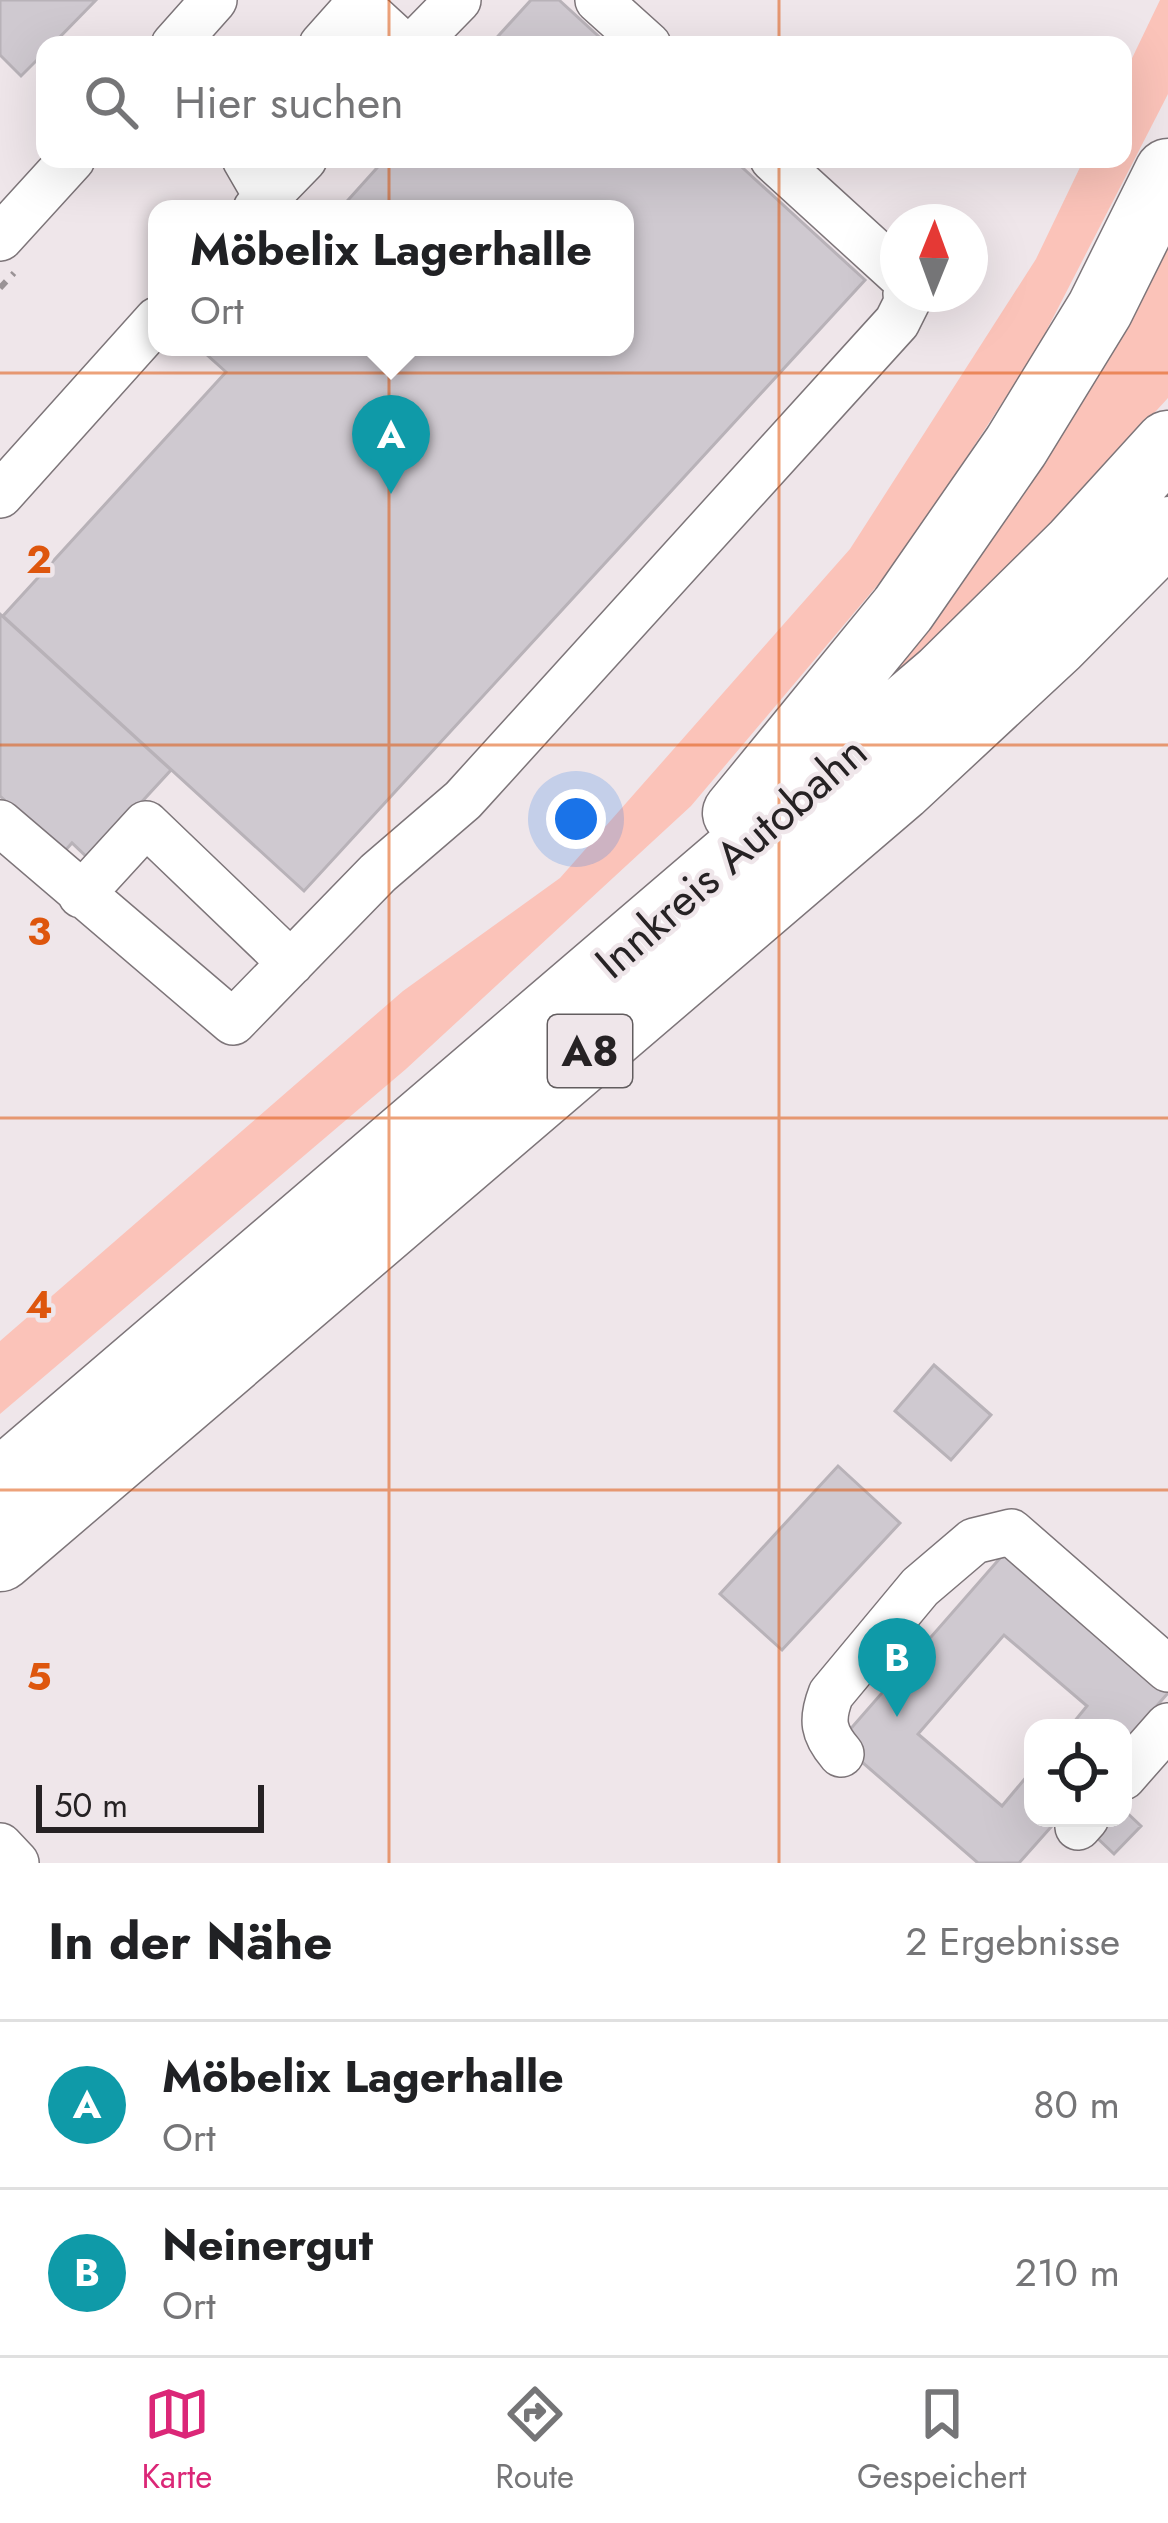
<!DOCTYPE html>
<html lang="de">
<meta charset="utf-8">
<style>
:root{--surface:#fff;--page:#f6f6f6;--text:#202124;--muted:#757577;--line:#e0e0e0;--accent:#db2777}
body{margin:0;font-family:Jost,sans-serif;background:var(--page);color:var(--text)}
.controls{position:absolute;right:36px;bottom:36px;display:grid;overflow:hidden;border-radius:24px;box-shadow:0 12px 48px #0002}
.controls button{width:108px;height:108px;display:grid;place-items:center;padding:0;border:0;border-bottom:3px solid var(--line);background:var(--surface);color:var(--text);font:60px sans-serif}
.compass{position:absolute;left:880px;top:204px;width:108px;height:108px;border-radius:50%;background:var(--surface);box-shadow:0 12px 48px #0002;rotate:1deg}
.scale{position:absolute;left:36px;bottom:30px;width:228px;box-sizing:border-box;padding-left:12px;border:6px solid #262224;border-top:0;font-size:33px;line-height:42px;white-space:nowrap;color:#262224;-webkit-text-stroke:9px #efe6ea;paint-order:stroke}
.you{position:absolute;left:576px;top:819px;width:42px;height:42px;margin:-30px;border:9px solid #fff;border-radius:50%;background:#1a73e8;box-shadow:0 0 0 18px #1a73e833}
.badge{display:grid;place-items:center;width:78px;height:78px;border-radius:50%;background:var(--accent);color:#fff;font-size:39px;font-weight:700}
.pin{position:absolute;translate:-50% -99px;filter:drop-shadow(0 3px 6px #0008)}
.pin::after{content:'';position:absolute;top:63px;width:42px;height:36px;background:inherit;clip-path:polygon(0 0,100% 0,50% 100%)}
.popup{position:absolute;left:148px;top:200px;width:486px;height:156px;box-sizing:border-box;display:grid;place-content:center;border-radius:24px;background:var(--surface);filter:drop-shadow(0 3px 9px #0005);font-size:39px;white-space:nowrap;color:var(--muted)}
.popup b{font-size:45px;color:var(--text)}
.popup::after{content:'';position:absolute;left:50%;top:100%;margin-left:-24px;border:24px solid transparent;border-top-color:var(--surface)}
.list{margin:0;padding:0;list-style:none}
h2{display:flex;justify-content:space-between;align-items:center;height:156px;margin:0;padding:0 48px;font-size:51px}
h2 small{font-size:39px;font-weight:400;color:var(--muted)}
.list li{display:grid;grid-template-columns:78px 1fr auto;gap:36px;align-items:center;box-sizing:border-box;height:168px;padding:0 48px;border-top:3px solid var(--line)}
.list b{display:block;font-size:45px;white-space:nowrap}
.list p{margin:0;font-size:39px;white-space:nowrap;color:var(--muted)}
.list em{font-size:39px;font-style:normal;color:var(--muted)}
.icon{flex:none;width:66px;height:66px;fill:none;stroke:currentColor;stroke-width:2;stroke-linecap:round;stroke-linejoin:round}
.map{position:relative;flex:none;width:1168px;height:1863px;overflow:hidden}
.search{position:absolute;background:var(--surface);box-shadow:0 12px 48px #0002;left:36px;right:36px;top:36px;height:132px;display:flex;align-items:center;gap:30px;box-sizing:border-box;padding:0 42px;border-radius:24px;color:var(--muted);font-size:45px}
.sheet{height:492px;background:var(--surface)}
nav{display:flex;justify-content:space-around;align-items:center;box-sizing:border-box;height:168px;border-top:3px solid var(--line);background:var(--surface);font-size:33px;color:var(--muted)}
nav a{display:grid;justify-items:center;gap:6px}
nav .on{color:var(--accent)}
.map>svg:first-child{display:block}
.green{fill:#fbc3b9}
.building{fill:#cfc9d0;stroke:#b8b2b8;stroke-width:3}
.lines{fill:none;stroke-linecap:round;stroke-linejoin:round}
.minor-casing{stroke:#7d7579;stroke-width:48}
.highway-casing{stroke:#7d7579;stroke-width:69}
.path{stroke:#9a9396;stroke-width:6;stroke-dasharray:9 9;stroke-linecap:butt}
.minor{stroke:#fff;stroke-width:45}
.highway{stroke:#fff;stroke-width:66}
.grid{fill:none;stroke:#de560d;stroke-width:3;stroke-opacity:0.55}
.labels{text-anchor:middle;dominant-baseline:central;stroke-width:9;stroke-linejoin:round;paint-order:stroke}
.shield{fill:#efe6ea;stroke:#625d5f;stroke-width:3}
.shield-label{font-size:42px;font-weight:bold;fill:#262224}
.street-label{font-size:45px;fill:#262224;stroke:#efe6ea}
.grid-label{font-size:39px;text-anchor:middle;font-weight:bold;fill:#de560d;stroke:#efe6ea;stroke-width:9;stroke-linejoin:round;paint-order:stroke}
</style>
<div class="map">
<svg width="1168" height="1863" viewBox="0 0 1168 1863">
<rect width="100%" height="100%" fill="#efe6ea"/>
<path class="green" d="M1160,0H1168V94L1036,351L902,556L691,806L406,1069L0,1414V1341L403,991L560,878L850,549L1036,259L1084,159H1123V77Z
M1168,230V398L997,584L897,675L887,662Z"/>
<path class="building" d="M0,0H96L52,45H45V52L21,76L0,55Z
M531,0H559L608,45H490Z
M385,159H733L865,280L304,891L3,616L226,372L206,354L213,347H625V209H340Z
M0,614L171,770L89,859L72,843L63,853L0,796Z
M934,1365L991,1415L951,1460L895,1411Z
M838,1466L900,1523L782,1650L720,1594Z
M1008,1549L1168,1688V1693L1123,1744V1728H1069L1087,1706L1004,1635L918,1734L1002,1806L1033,1769V1818H1059L1019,1863H978L839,1742Z
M1123,1809L1141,1826L1114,1854L1094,1835L1109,1818H1123Z"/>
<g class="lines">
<g class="minor-casing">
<path id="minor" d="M354,0L403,45
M598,0L648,45
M174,45L214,0
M322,45L362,0
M414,45L458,0
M245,159L267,197L256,209
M773,159L898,273
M267,197L304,159
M0,238L72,159
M0,495L157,320
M0,823L233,1022L378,873L463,800L897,322L908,300L906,294
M81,895L146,824L291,963
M841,1754C823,1733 821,1720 831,1694L920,1587L974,1541L1011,1532L1168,1669
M1123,1777L1168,1726
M1078,1827L1086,1818
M0,1846L16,1863"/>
</g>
<g class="highway-casing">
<path id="highway" d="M736,813L903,609L1016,446L1100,309L1168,172
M0,1483L943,676L1076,545L1168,444
M0,1558L900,788L1056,643L1168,530"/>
</g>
<path class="path" d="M0,288L14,273"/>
<use href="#minor" class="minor"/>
<use href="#highway" class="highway"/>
</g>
<path class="grid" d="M389,0V45M779,0V45M389,159V1863M779,159V1863M0,373H1168M0,745H1168M0,1118H1168M0,1490H1168"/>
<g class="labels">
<rect class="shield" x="548" y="1015" width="84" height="72" rx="9"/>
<g class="shield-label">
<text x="590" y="1051">A8</text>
</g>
<g class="street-label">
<text transform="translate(731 857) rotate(-41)">Innkreis Autobahn</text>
</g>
</g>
<g class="grid-label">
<text x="39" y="573">2</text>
<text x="39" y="945">3</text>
<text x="39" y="1318">4</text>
<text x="39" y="1690">5</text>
</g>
</svg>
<div class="controls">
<button><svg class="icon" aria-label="locate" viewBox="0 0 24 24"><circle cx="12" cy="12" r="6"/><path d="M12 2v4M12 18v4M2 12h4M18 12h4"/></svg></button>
</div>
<svg class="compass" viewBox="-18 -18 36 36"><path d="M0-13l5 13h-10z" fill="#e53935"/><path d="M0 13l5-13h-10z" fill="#757577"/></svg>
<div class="scale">50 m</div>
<div class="you"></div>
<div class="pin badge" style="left:391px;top:494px;background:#0f9aa8">A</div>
<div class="popup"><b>Möbelix Lagerhalle</b>Ort</div>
<div class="pin badge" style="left:897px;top:1717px;background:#0f9aa8">B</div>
<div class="search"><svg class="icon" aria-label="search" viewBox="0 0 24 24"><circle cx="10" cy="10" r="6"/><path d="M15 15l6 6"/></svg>Hier suchen</div>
</div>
<section class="sheet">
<h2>In der Nähe<small>2 Ergebnisse</small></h2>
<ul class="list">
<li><span class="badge" style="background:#0f9aa8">A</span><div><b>Möbelix Lagerhalle</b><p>Ort</p></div><em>80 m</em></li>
<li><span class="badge" style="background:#0f9aa8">B</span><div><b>Neinergut</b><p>Ort</p></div><em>210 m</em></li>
</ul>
</section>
<nav>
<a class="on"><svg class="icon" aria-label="map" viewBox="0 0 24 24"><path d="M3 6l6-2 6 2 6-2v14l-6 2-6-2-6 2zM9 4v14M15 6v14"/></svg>Karte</a>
<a><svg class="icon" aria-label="directions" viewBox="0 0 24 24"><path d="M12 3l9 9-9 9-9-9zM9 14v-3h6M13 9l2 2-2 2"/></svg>Route</a>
<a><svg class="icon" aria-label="saved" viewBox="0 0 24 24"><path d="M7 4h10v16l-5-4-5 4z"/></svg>Gespeichert</a>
</nav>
